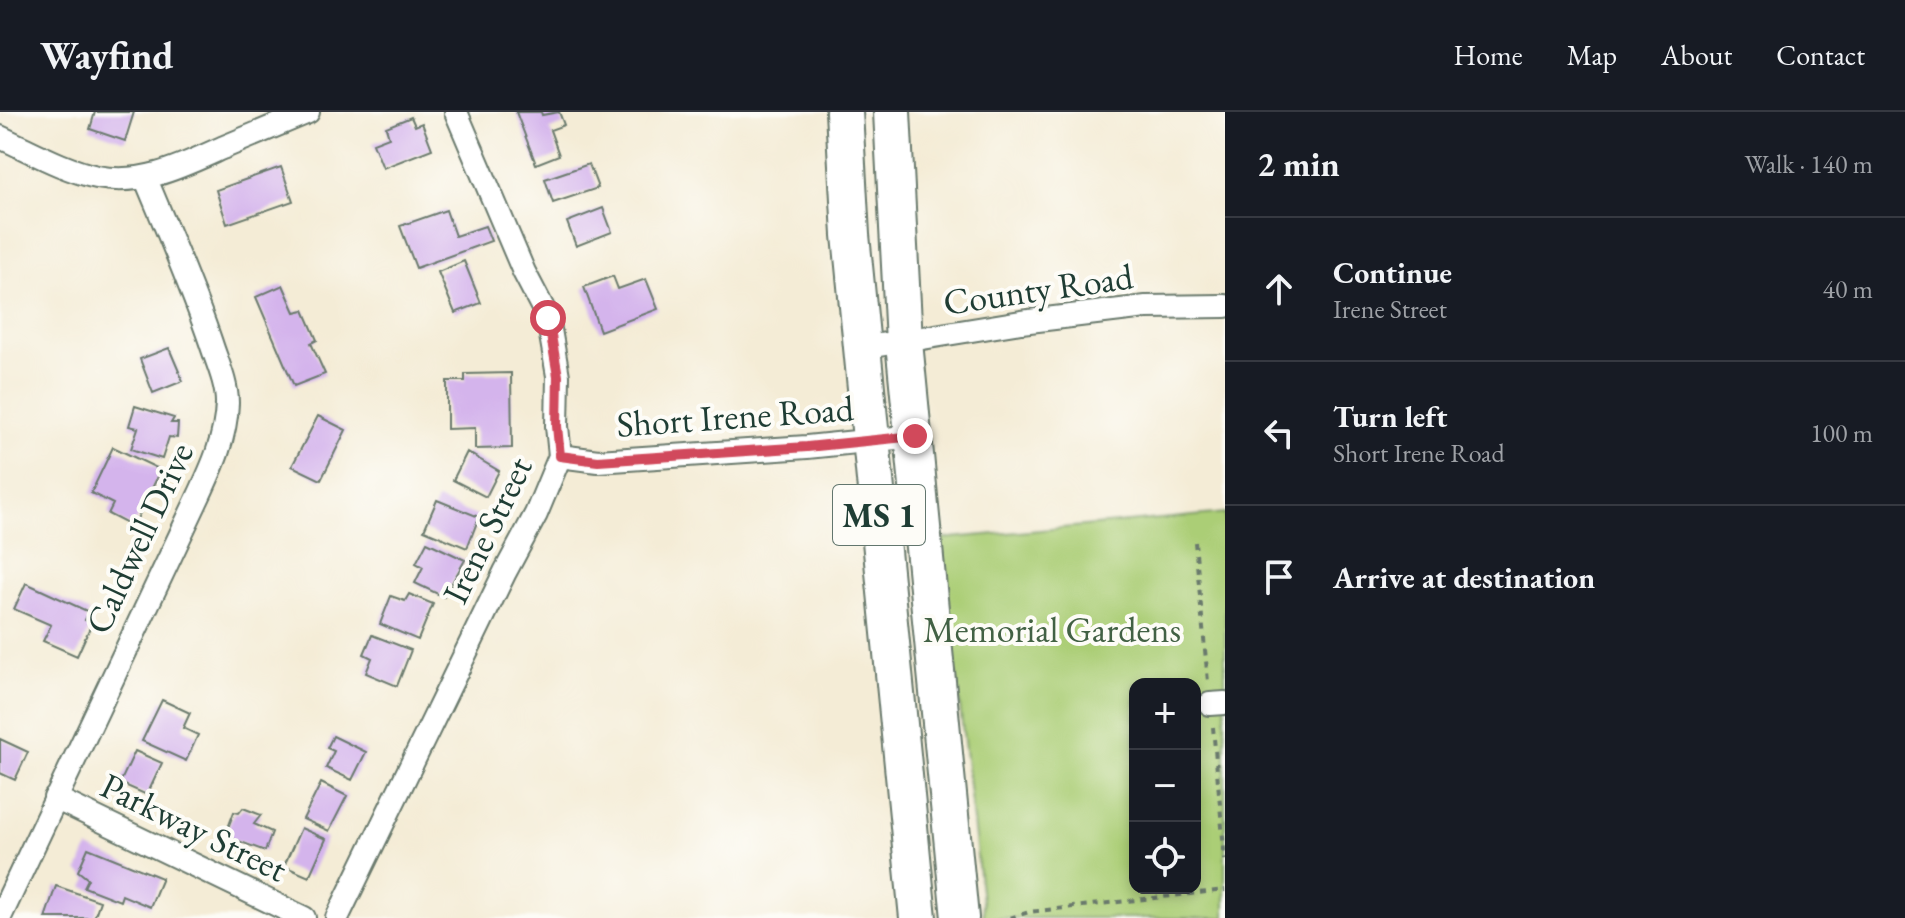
<!DOCTYPE html>
<meta charset="utf-8">
<style>
:root{--surface:#171b24;--page:#242831;--text:#f1f3f6;--muted:#9ea1a6;--line:#363941}
body{margin:0;font-family:"EB Garamond",serif;background:var(--page);color:var(--text)}
.controls{position:absolute;right:24px;bottom:24px;display:grid;overflow:hidden;border-radius:16px;box-shadow:0 4px 12px #0003}
.controls button{width:72px;height:72px;display:grid;place-items:center;padding:0;border:0;border-bottom:2px solid var(--line);background:var(--surface);color:var(--text);font:40px sans-serif}
.stop{position:absolute;width:24px;height:24px;margin:-18px;border:6px solid #d1495b;border-radius:50%;background:#fff}
.stop.end{background:#d1495b;border-color:#fff;box-shadow:0 2px 8px #0008}
.list{margin:0;padding:0;list-style:none}
h2{display:flex;justify-content:space-between;align-items:center;height:104px;margin:0;padding:0 32px;font-size:34px}
h2 small{font-size:26px;font-weight:400;color:var(--muted)}
.list li{display:grid;grid-template-columns:52px 1fr auto;gap:24px;align-items:center;box-sizing:border-box;height:144px;padding:0 32px;border-top:2px solid var(--line)}
.list b{display:block;font-size:30px;white-space:nowrap}
.list p{margin:0;font-size:26px;white-space:nowrap;color:var(--muted)}
.list em{font-size:26px;font-style:normal;color:var(--muted)}
.icon{flex:none;width:44px;height:44px;fill:none;stroke:currentColor;stroke-width:2;stroke-linecap:round;stroke-linejoin:round}
.map{position:relative;flex:none;width:1225px;height:806px;overflow:hidden}
header{display:flex;align-items:center;gap:48px;box-sizing:border-box;height:112px;padding:0 40px;background:var(--surface);border-bottom:2px solid var(--line)}
header strong{font-size:38px}
nav{display:flex;gap:44px;margin-inline-start:auto;font-size:28px}
main{display:flex}
aside{flex:1;background:var(--surface)}
.map>svg:first-child{display:block}
.green{fill:#abce76;stroke:#658655;stroke-width:2;fill-rule:evenodd}
.building{fill:#d4b4ec}
.lines{fill:none;stroke-linecap:round;stroke-linejoin:round}
.minor-casing{stroke:#6a7a6d;stroke-width:26}
.primary-casing{stroke:#6a7a6d;stroke-width:40}
.path{stroke:#6a7a6d;stroke-width:4;stroke-dasharray:6 6;stroke-linecap:butt}
.minor{stroke:#fff;stroke-width:22}
.primary{stroke:#fff;stroke-width:36}
.route{stroke:#d1495b;stroke-width:10}
.labels{text-anchor:middle;dominant-baseline:central;stroke-width:8;stroke-linejoin:round;paint-order:stroke}
.shield{fill:#fdfcf7;stroke:#62766e;stroke-width:2}
.shield-label{font-size:34px;font-weight:bold;fill:#1f3d34}
.street-label{font-size:36px;fill:#1f3d34;stroke:#fdfcf7}
.park-label{font-size:36px;fill:#426144;stroke:#fdfcf7}
</style>
<header>
<strong>Wayfind</strong>
<nav><a>Home</a><a>Map</a><a>About</a><a>Contact</a></nav>
</header>
<main>
<div class="map">
<svg width="1225" height="806" viewBox="0 0 1225 806">
<rect width="100%" height="100%" fill="#fdfcf7"/>
<filter id="ink" filterUnits="userSpaceOnUse"><feTurbulence type="fractalNoise" baseFrequency=".0125" numOctaves="2"/><feDisplacementMap in="SourceGraphic" scale="16" xChannelSelector="R" yChannelSelector="G"/><feConvolveMatrix kernelMatrix="1 2 1 2 8 2 1 2 1" color-interpolation-filters="sRGB"/></filter>
<filter id="wash" filterUnits="userSpaceOnUse"><feTurbulence type="fractalNoise" baseFrequency=".006" numOctaves="4" result="noise"/><feDisplacementMap in="SourceGraphic" scale="32" xChannelSelector="R" yChannelSelector="G"/><feGaussianBlur stdDeviation="1.8" result="paint"/><feColorMatrix in="noise" values="0 0 0 0 0 0 0 0 0 0 0 0 0 0 0 0 0 1.4 0 .05"/><feComposite in="paint" operator="in"/></filter>
<g filter="url(#wash)">
<rect width="100%" height="100%" fill="#f4ecd6"/>
<path class="green" d="M1225,401V806H984L941,427ZM1135,572H1195V776H1135Z"/>
<g id="blocks">
<path class="building" d="M95,0H134L125,29L90,17Z
M516,0H541L542,3L559,0L564,13L550,18L559,43L536,52Z
M411,5L415,14L422,11L432,37L383,56L373,31L389,25L386,15Z
M589,52L598,76L553,91L545,67Z
M281,55L293,89L227,112L216,78Z
M603,96L612,120L576,134L567,110Z
M446,98L455,124L485,114L491,129L416,156L400,114Z
M464,149L481,191L455,201L438,160Z
M613,164L618,177L646,167L658,197L600,219L584,175Z
M283,173L295,200L304,198L317,228L311,231L325,262L294,274L256,185Z
M169,236L183,269L153,281L140,247Z
M511,261L512,336L475,337V316L447,317V269H465V262Z
M135,294L174,306L171,311H178L177,326L169,325L162,347L131,337L138,316L129,314Z
M318,304L346,318L321,368L292,354Z
M113,335L161,358L133,415L108,402L113,392L91,381Z
M467,340L499,359L486,385L453,368Z
M437,388L479,405L467,436L424,418Z
M427,430L465,448L444,485L415,471L423,455L416,451Z
M26,471L89,500L85,508L92,511L77,544L43,529L51,513L14,497Z
M409,482L433,492L418,528L380,512L391,484L405,489Z
M372,523L411,538L397,574L366,561L372,546L364,542Z
M162,588L190,601L183,616L198,623L186,649L142,629Z
M333,624L366,640L352,668L326,656L334,639L327,636Z
M0,627L28,640L15,668L0,661Z
M135,639L162,651L147,683L120,671Z
M321,671L347,684L329,719L303,707Z
M243,696L261,703L254,712L272,720L265,739L225,724L234,700L239,701Z
M301,716L326,727L309,765L284,754Z
M88,736L162,766L150,795L122,783L120,789L84,775L88,767L78,759Z
M56,774L100,789L94,806H45Z"/>
</g>
</g>
<g filter="url(#ink)">
<use href="#blocks" fill-opacity="0" stroke="#6a7a6d" stroke-width="2"/>
<g class="lines">
<g class="minor-casing">
<path id="minor" d="M0,25C31,39 64,58 97,65C143,74 182,54 222,36C250,24 279,12 308,0
M861,236L1021,210L1146,195L1225,194
M560,344L598,349L807,335L915,324
M1210,592L1225,591
M55,686L304,806
M0,805L196,390C211,358 226,327 227,291C227,271 217,250 211,231C192,175 168,120 145,65
M337,806L505,460L536,402L560,344L557,314L558,264L548,206L524,160L456,0"/>
</g>
<g class="primary-casing">
<path id="primary" d="M844,0L851,123L918,806
M892,0L904,230L960,806"/>
</g>
<path class="path" d="M1195,430L1208,570
M1213,615L1225,748
M1010,806L1029,800L1225,778"/>
<use href="#minor" class="minor"/>
<use href="#primary" class="primary"/>
</g>
</g>
<g class="lines" filter="url(#ink)">
<path class="route" d="M548,206L558,264L557,314L560,344L598,349L807,335L915,324"/>
</g>
<g class="labels">
<rect class="shield" x="833" y="373" width="92" height="60" rx="6"/>
<g class="shield-label">
<text x="879" y="403">MS 1</text>
</g>
<g class="street-label">
<text transform="translate(1038 177) rotate(-8)">County Road</text>
<text transform="translate(735 304) rotate(-4)">Short Irene Road</text>
<text transform="translate(487 418) rotate(-64)">Irene Street</text>
<text transform="translate(139 426) rotate(-65)">Caldwell Drive</text>
<text transform="translate(194 715) rotate(26)">Parkway Street</text>
</g>
<g class="park-label">
<text x="1052" y="517">Memorial Gardens</text>
</g>
</g>
</svg>
<div class="controls">
<button>+</button>
<button>−</button>
<button><svg class="icon" aria-label="locate" viewBox="0 0 24 24"><circle cx="12" cy="12" r="6"/><path d="M12 2v4M12 18v4M2 12h4M18 12h4"/></svg></button>
</div>
<div class="stop" style="left:548px;top:206px"></div>
<div class="stop end" style="left:915px;top:324px"></div>
</div>
<aside>
<h2>2 min<small>Walk · 140 m</small></h2>
<ul class="list">
<li><svg class="icon" aria-label="ahead" viewBox="0 0 24 24"><path d="M12 20V5M6 11l6-6 6 6"/></svg><div><b>Continue</b><p>Irene Street</p></div><em>40 m</em></li>
<li><svg class="icon" aria-label="left" viewBox="0 0 24 24"><path d="M17 20v-9H6M10 6l-5 5 5 5"/></svg><div><b>Turn left</b><p>Short Irene Road</p></div><em>100 m</em></li>
<li><svg class="icon" aria-label="arrive" viewBox="0 0 24 24"><path d="M6 21V4h12l-3 4 3 4H6"/></svg><div><b>Arrive at destination</b></div></li>
</ul>
</aside>
</main>
